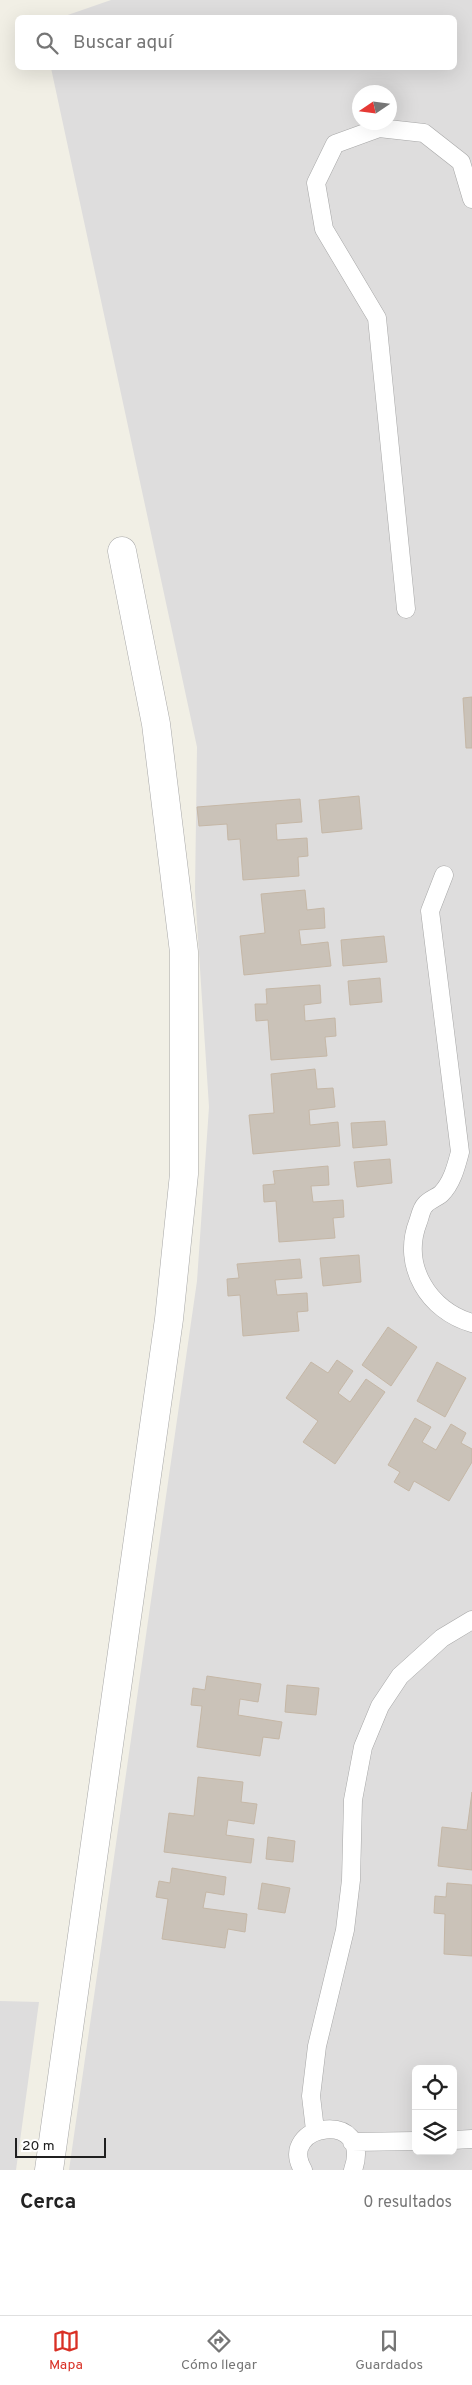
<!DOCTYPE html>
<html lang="es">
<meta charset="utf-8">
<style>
:root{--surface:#fff;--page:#f2f2f2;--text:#222;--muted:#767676;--line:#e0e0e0;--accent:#d93025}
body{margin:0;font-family:Overpass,sans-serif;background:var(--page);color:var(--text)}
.controls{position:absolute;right:15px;bottom:15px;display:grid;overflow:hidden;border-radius:8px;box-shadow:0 5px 20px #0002}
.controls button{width:45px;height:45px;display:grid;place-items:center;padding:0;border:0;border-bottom:1px solid var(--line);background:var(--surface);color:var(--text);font:25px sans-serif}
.compass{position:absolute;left:352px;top:85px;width:45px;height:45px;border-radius:50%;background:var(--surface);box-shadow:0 5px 20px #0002;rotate:257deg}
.scale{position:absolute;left:15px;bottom:12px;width:91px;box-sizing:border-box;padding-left:5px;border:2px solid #202020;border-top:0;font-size:14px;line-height:18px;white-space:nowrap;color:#202020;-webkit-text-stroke:4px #fff;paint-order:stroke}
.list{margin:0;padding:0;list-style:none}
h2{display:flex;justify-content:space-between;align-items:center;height:65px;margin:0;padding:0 20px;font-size:21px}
h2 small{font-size:16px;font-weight:400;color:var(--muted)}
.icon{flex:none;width:28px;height:28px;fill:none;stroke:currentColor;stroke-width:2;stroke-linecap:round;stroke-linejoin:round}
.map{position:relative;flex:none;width:472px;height:2170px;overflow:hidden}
.search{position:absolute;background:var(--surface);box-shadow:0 5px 20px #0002;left:15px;right:15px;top:15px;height:55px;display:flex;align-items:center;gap:12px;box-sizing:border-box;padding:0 18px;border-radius:8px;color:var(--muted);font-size:19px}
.sheet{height:145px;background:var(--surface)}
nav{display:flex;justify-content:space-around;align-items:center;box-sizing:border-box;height:70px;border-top:1px solid var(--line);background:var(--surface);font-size:14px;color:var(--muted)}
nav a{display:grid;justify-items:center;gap:2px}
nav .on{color:var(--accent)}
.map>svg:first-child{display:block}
.residential{fill:#dedddd;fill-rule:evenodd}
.building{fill:#cac2b8;stroke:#c5b7a6}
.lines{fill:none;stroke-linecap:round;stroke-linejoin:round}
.service-casing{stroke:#a7a7a7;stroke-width:19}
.minor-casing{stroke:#a7a7a7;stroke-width:29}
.service{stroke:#fff;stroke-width:18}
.minor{stroke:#fff;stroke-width:28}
</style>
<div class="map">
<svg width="472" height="2170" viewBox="0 0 472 2170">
<rect width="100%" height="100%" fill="#f1efe5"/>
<path class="residential" d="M111,0H472V2170H69L197,1281L209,1107L195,892L197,747L51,68H454V18L62,17ZM360,92H390V122H360ZM416,2069H453V2151H416Z
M0,2001L39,2002L16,2170H0Z"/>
<path class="building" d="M472,697V748H466L463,698Z
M359,796L362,829L322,833L319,800Z
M300,799L302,822L276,824L277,840L307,838L308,856L298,857L299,876L243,880L240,839L228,840L227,824L199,826L197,807Z
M305,890L307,910L324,908L325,928L299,930L301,945L328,942L331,966L244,975L240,936L265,933L261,894Z
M384,936L387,962L343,966L341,940Z
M380,978L382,1002L350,1005L348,981Z
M320,985L321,1003L304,1005L305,1021L335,1018L336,1036L325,1037L327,1056L271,1060L268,1020L256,1021L255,1004H267L266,989Z
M315,1069L317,1089L333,1088L335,1107L309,1110L310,1125L338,1122L340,1146L253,1154L249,1115L274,1113L271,1074Z
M385,1121L387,1145L353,1148L351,1123Z
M390,1159L392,1183L357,1187L354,1162Z
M328,1166L329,1185L311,1186L313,1202L343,1200L344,1217L333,1218L335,1238L279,1242L276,1201L264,1202L263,1185L275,1184L273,1171Z
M359,1255L361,1282L323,1286L320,1258Z
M300,1259L302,1278L275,1280L277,1295L307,1293L308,1311L297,1312L299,1331L243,1336L240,1295L228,1296L227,1279L239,1278L237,1264Z
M388,1327L417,1347L391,1386L362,1365Z
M337,1360L353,1371L338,1393L350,1402L366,1379L385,1392L335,1464L303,1442L318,1421L286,1398L311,1362L328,1373Z
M437,1362L466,1378L445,1417L417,1401Z
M415,1418L431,1427L422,1442L436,1450L451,1424L466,1433L461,1443L472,1449V1462L449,1501L414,1481L409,1491L394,1482L400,1472L388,1465Z
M207,1676L261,1684L258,1702L240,1699L238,1715L282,1722L279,1739L263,1737L260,1756L197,1747L202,1706L191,1705L193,1688L205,1690Z
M287,1685L319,1688L316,1715L285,1712Z
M198,1777L243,1782L241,1802L257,1804L254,1824L228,1820L226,1835L254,1839L251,1863L164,1852L169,1813L194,1816Z
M472,1792V1870L438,1866L442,1827L467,1830Z
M268,1837L295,1841L293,1862L266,1859Z
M172,1868L226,1877L224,1895L206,1892L203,1908L247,1914L245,1932L228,1929L225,1948L162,1939L168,1899L156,1897L159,1881L170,1883Z
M262,1883L290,1888L285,1913L258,1909Z
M447,1883L472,1885V1956L444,1954L445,1914L434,1913L435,1896L446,1897Z"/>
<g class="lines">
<g class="service-casing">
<path id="service" d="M406,609L377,318L324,229L316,183L335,144L379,128L424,133L461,162L472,199
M444,875L430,911L460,1152C456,1167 452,1183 441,1194C436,1198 429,1200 425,1205C421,1209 420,1217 418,1222C401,1266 429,1311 472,1323
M315,2130L311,2096L317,2046L345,1930L351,1880L353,1800L363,1747L380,1706L400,1676L442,1638L472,1620
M453,2140L472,2139
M352,2142L416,2141
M303,2170C276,2123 374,2109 353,2170"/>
</g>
<g class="minor-casing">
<path id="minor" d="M49,2170L169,1319L184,1174V952L156,724L122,551"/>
</g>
<use href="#service" class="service"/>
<use href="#minor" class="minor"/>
</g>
</svg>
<div class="controls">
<button><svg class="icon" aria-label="locate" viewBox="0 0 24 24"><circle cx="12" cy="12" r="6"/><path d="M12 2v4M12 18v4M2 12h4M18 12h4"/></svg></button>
<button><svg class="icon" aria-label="layers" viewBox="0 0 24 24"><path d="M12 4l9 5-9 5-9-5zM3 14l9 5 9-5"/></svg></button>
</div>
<svg class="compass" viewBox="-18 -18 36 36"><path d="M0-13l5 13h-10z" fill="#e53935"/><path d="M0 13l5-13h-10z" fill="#767676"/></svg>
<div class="scale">20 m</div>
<div class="search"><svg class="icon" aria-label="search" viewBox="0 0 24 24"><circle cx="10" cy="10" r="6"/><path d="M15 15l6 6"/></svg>Buscar aquí</div>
</div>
<section class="sheet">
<h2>Cerca<small>0 resultados</small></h2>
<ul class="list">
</ul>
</section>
<nav>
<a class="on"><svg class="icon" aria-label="map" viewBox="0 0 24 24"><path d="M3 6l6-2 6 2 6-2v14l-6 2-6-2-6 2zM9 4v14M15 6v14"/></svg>Mapa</a>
<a><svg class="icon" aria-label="directions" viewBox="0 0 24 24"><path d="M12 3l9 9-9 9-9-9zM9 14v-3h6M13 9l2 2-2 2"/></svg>Cómo llegar</a>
<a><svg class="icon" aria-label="saved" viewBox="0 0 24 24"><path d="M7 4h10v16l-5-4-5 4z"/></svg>Guardados</a>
</nav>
